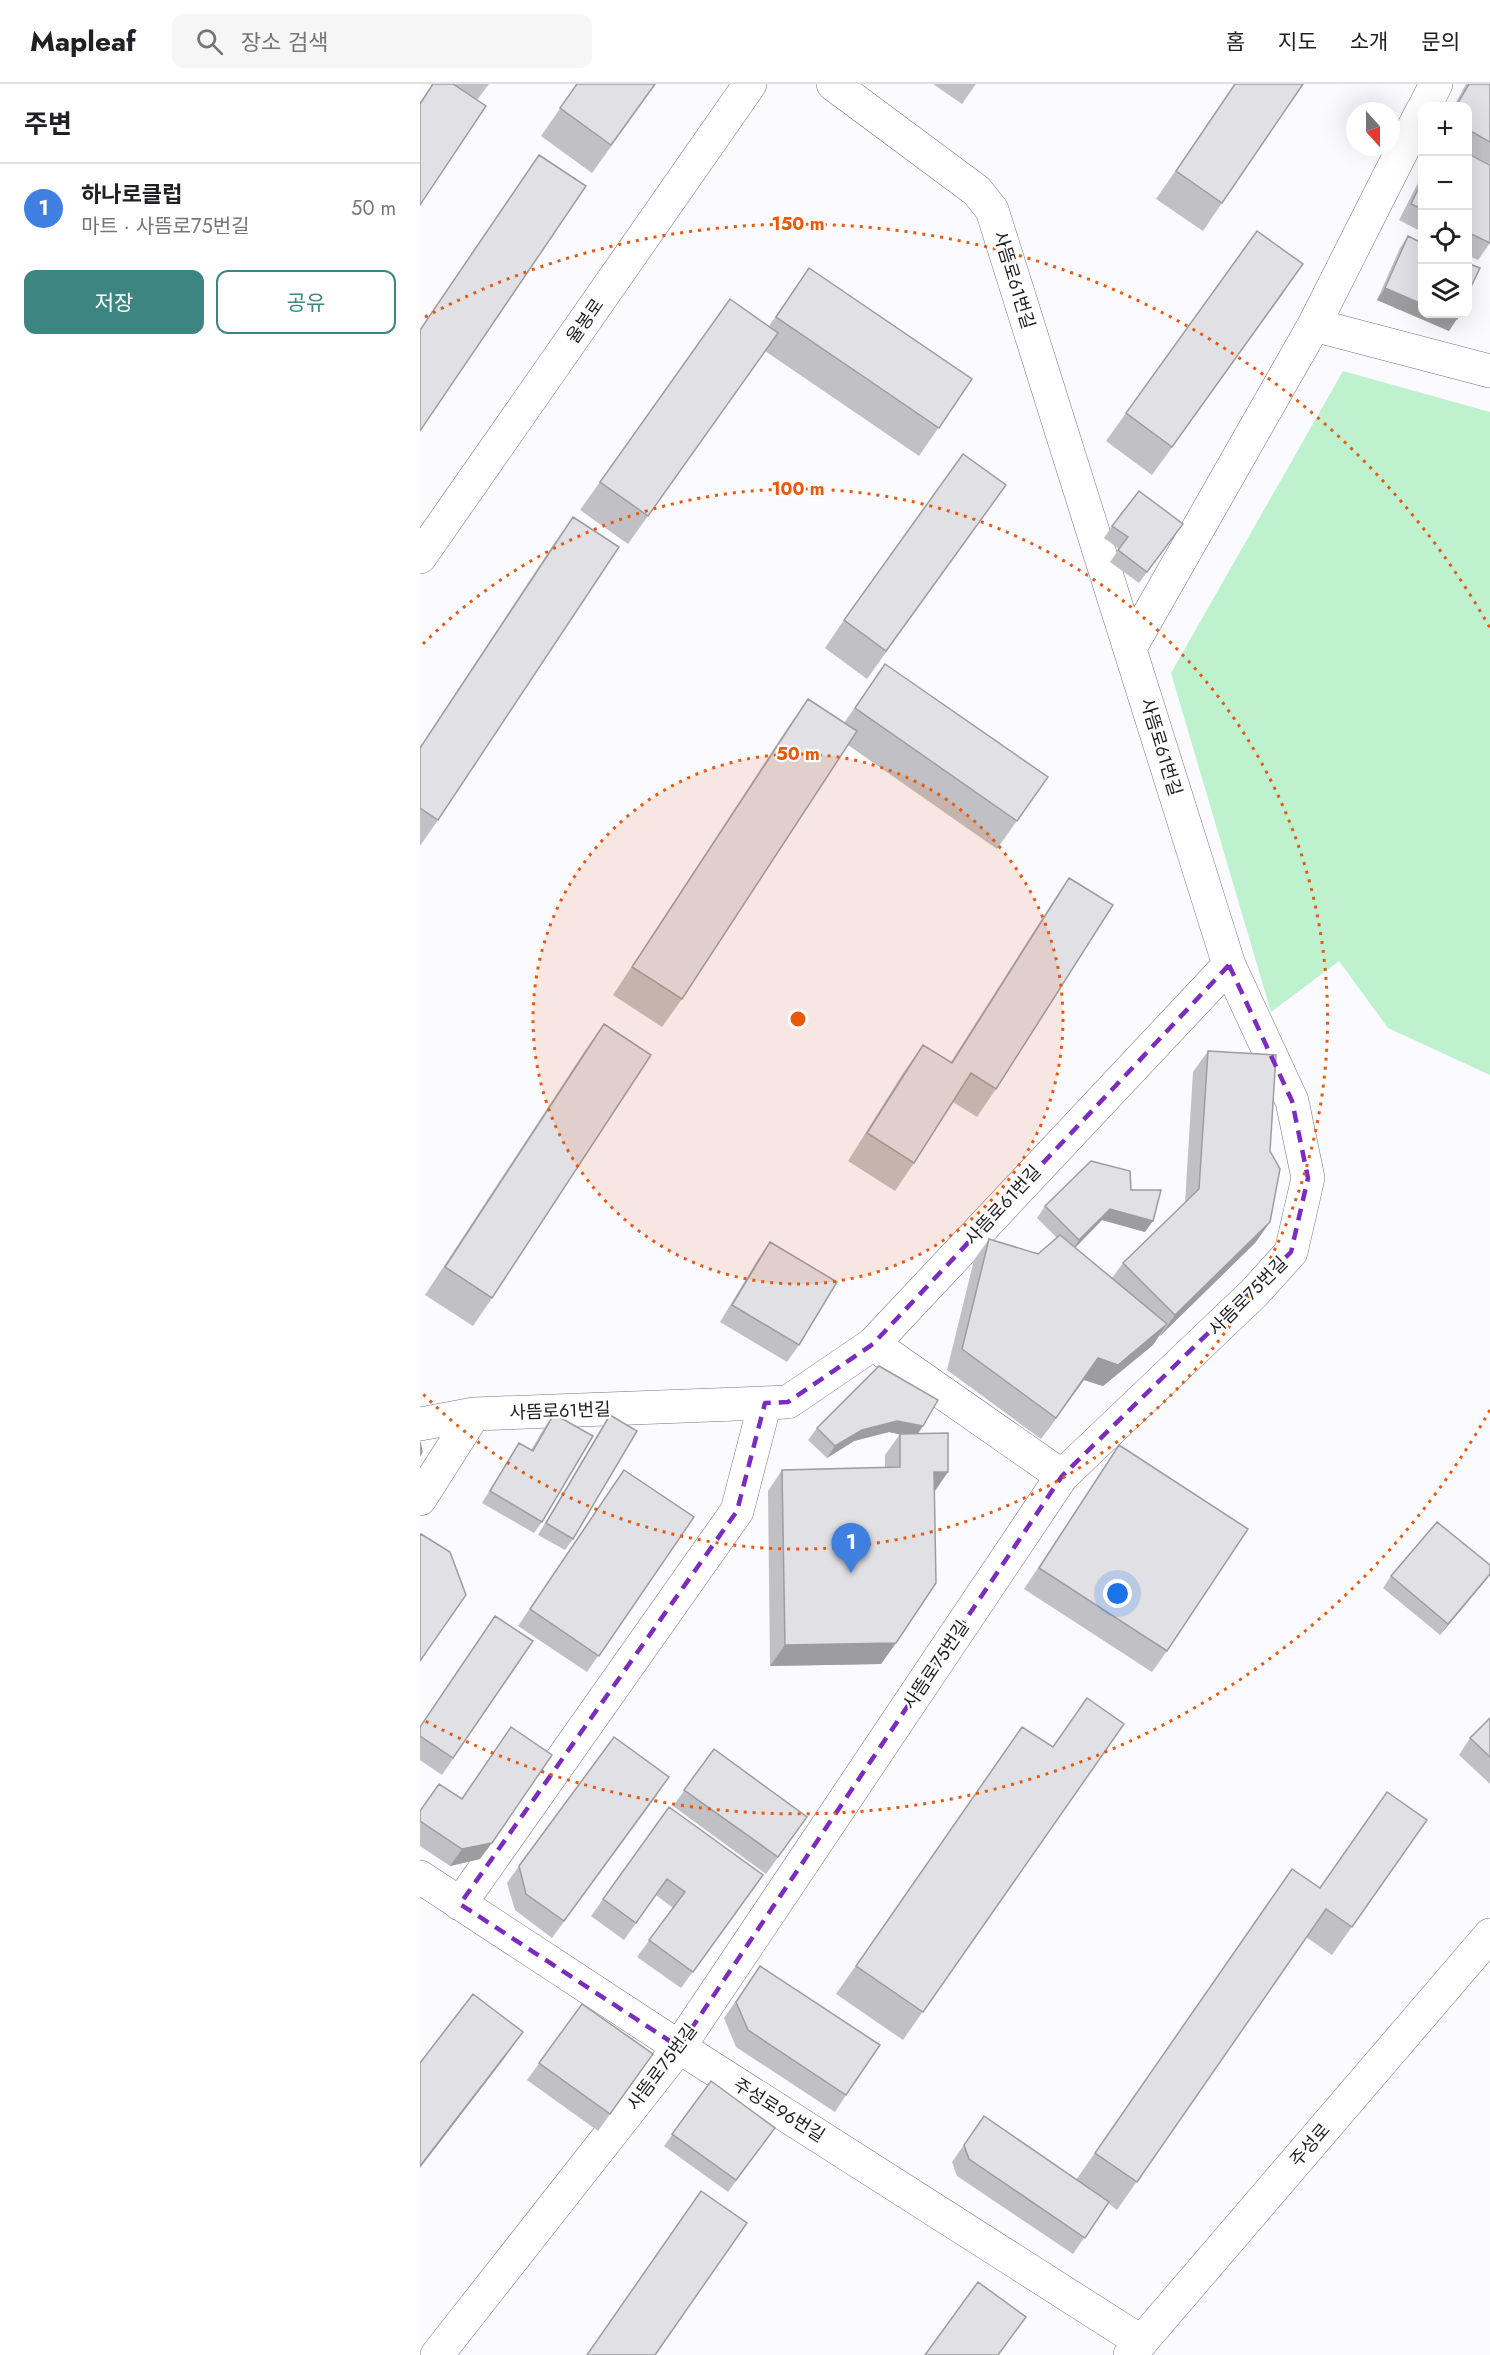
<!DOCTYPE html>
<html lang="ko">
<meta charset="utf-8">
<style>
:root{--surface:#fff;--page:#f6f6f6;--text:#202124;--muted:#757577;--line:#e0e0e0;--accent:#3d8581}
body{margin:0;font-family:Jost,"Noto Sans KR",sans-serif;background:var(--page);color:var(--text)}
.controls{position:absolute;right:18px;top:18px;display:grid;overflow:hidden;border-radius:12px;box-shadow:0 6px 24px #0002}
.controls button{width:54px;height:54px;display:grid;place-items:center;padding:0;border:0;border-bottom:2px solid var(--line);background:var(--surface);color:var(--text);font:30px sans-serif}
.compass{position:absolute;left:926px;top:18px;width:54px;height:54px;border-radius:50%;background:var(--surface);box-shadow:0 6px 24px #0002;rotate:159deg}
.you{position:absolute;left:698px;top:1510px;width:21px;height:21px;margin:-15px;border:4px solid #fff;border-radius:50%;background:#1a73e8;box-shadow:0 0 0 9px #1a73e833}
.badge{display:grid;place-items:center;width:39px;height:39px;border-radius:50%;background:var(--accent);color:#fff;font-size:20px;font-weight:700}
.pin{position:absolute;translate:-50% -50px;filter:drop-shadow(0 2px 3px #0008)}
.pin::after{content:'';position:absolute;top:32px;width:21px;height:18px;background:inherit;clip-path:polygon(0 0,100% 0,50% 100%)}
.list{margin:0;padding:0;list-style:none}
h2{display:flex;justify-content:space-between;align-items:center;height:78px;margin:0;padding:0 24px;font-size:26px}
h2 small{font-size:20px;font-weight:400;color:var(--muted)}
.list li{display:grid;grid-template-columns:39px 1fr auto;gap:18px;align-items:center;box-sizing:border-box;height:90px;padding:0 24px;border-top:2px solid var(--line)}
.list b{display:block;font-size:22px;white-space:nowrap}
.list p{margin:0;font-size:20px;white-space:nowrap;color:var(--muted)}
.list em{font-size:20px;font-style:normal;color:var(--muted)}
.actions{display:flex;gap:12px;padding:18px 24px}
.actions a{flex:1;padding:14px 0;border:2px solid var(--accent);border-radius:12px;text-align:center;font-size:21px;color:var(--accent)}
.actions .main{background:var(--accent);color:#fff}
.icon{flex:none;width:33px;height:33px;fill:none;stroke:currentColor;stroke-width:2;stroke-linecap:round;stroke-linejoin:round}
.map{position:relative;flex:none;width:1070px;height:2271px;overflow:hidden}
header{display:flex;align-items:center;gap:36px;box-sizing:border-box;height:84px;padding:0 30px;background:var(--surface);border-bottom:2px solid var(--line)}
header strong{font-size:28px}
nav{display:flex;gap:33px;margin-inline-start:auto;font-size:21px}
.search{width:420px;height:54px;background:var(--page);display:flex;align-items:center;gap:15px;box-sizing:border-box;padding:0 21px;border-radius:12px;color:var(--muted);font-size:22px}
main{display:flex}
aside{flex:1;background:var(--surface)}
.map>svg:first-child{display:block}
.green{fill:#bef2ce}
.lines{fill:none;stroke-linecap:round;stroke-linejoin:round}
.minor-casing{stroke:#76777c;stroke-width:34}
.minor{stroke:#fff;stroke-width:33}
.wall{fill:#c1c1c5}
.shaded-wall{fill:#9d9da0}
.building{fill:#e0e0e5;stroke:#9d9da0;stroke-width:1.5}
.marked{fill:none;stroke:#7b2cbf;stroke-width:4.5;stroke-dasharray:12 8;stroke-linejoin:round}
.ring{fill:none;stroke:#e8590c;stroke-width:3;stroke-dasharray:3 6}
.labels{text-anchor:middle;dominant-baseline:central;stroke-width:4.5;stroke-linejoin:round;paint-order:stroke}
.street-label{font-size:18px;fill:#1e1e20;stroke:#fff}
.centre{fill:#e8590c;stroke:#fff;stroke-width:3}
.ring-label{font-size:18px;text-anchor:middle;font-weight:bold;fill:#e8590c;stroke:#fff;stroke-width:4.5;stroke-linejoin:round;paint-order:stroke}
</style>
<header>
<strong>Mapleaf</strong>
<div class="search"><svg class="icon" aria-label="search" viewBox="0 0 24 24"><circle cx="10" cy="10" r="6"/><path d="M15 15l6 6"/></svg>장소 검색</div>
<nav><a>홈</a><a>지도</a><a>소개</a><a>문의</a></nav>
</header>
<main>
<aside>
<h2>주변<small></small></h2>
<ul class="list">
<li><span class="badge" style="background:#3f7fe0">1</span><div><b>하나로클럽</b><p>마트 · 사뜸로75번길</p></div><em>50 m</em></li>
</ul>
<div class="actions"><a class="main">저장</a><a>공유</a></div>
</aside>
<div class="map">
<svg width="1070" height="2271" viewBox="0 0 1070 2271">
<rect width="100%" height="100%" fill="#fafaff"/>
<path class="green" d="M923,287L1070,328V991L968,944L919,877L851,928L751,589Z"/>
<g class="lines">
<g class="minor-casing">
<path id="minor" d="M1005,22L1016,0
M894,241L1070,287
M0,473L330,0
M710,564L894,241L1002,27
M453,1260L642,1392
M0,1340L54,1330L368,1318L453,1260L809,881
M0,1415L54,1330
M0,1793L259,1963L720,2257
M40,1820L317,1427L345,1319
M17,2271L259,1963L642,1392L835,1208L871,1168L888,1094L872,1017L809,881L572,126L557,107L413,0
M710,2271L1070,1851"/>
</g>
<use href="#minor" class="minor"/>
</g>
<path class="wall" d="M13,0H69L57,16L0,121V18Z
M157,0H236L172,89L121,52Z
M513,0H556L542,20Z
M815,0L802,119L783,147L736,115Z
M1046,0H1070V80L1047,68V22H1034Z
M1047,69L1070,159L1058,176L1047,171Z
M1002,91V148L979,136Z
M988,152L1029,247L957,216L980,164Z
M389,184L552,295L499,372L345,267L208,460L160,426L310,215L349,242Z
M864,208L732,391L686,357L706,329Z
M586,401L447,595L405,564L424,536Z
M153,433L18,736L0,762V663L133,461Z
M763,440L719,499L690,478L699,465L684,454L692,442Z
M465,580L628,693L577,765L428,661L262,915L242,943L193,911L368,643L388,615L424,639Z
M649,794L576,1005L557,1033L533,1018L494,1079L475,1107L428,1077L483,989L503,961L531,978L630,822Z
M184,940L72,1214L53,1242L5,1211L164,968Z
M788,967L850,1067V1138L835,1159L740,1252L739,1251L733,1261L683,1302L664,1296L621,1355L527,1286L554,1176L569,1155L618,1170L637,1154L617,1134L625,1122L711,1106L725,1148L682,1136L655,1164L692,1194L703,1179L765,1119L773,988Z
M350,1158L379,1261L367,1278L300,1238L338,1175Z
M134,1330L122,1438L114,1449L62,1419L91,1371L99,1359L111,1366L126,1341Z
M190,1331L153,1455L145,1466L118,1451L182,1343Z
M503,1342L497,1350L528,1388L514,1409L476,1559L461,1580L350,1582L348,1407L362,1386L465,1384V1371L480,1350L469,1348L434,1357L407,1374L388,1356L397,1344Z
M699,1361L747,1567L732,1588L604,1505Z
M204,1386L274,1433L167,1588L98,1542Z
M971,1492L1066,1496L1020,1551L963,1504Z
M113,1557L22,1691L0,1676V1642Z
M1070,1634V1700L1039,1671L1050,1654Z
M704,1640L483,1956L416,1910L602,1643L632,1663Z
M294,1665L387,1733L346,1790L253,1722Z
M238,1710L132,1854L95,1826L87,1799L99,1782Z
M249,1723L343,1791L261,1904L217,1873L253,1824L236,1811L204,1856L171,1832Z
M0,1727L60,1775L30,1782L0,1762Z
M1007,1736L912,1871L886,1853L697,2126L688,2119L653,2170L537,2092L532,2078L564,2032L656,2096L872,1785L900,1804Z
M340,1882L426,2011L415,2028L316,1963L304,1934Z
M162,1920L233,1970L178,2047L107,1996Z
M291,1997L355,2044L308,2108L244,2062Z"/>
<path class="shaded-wall" d="M965,204L1002,220V230H1024L1037,235L1029,247L957,216Z
M690,1125L733,1137L725,1148L682,1136L651,1168L659,1156Z
M850,1138L835,1159L740,1252L755,1231Z
M747,1240L733,1261L683,1302L664,1296L621,1355L678,1274Z
M477,1337L503,1342L495,1354L469,1348L434,1357L407,1374L415,1362L442,1346Z
M514,1388H528L513,1409Z
M1070,1490L1066,1496L1020,1551L1028,1540Z
M476,1559L461,1580L350,1582L365,1561Z
M72,1759L60,1775L30,1782L42,1765Z
M103,1948L83,1976L0,2084V2082Z"/>
<path class="building" d="M13,0H33L66,22L0,121V20Z
M157,0H235L191,61L140,24Z
M815,0H883L802,119L756,87Z
M1049,0H1070V58L1047,45V22H1036Z
M1047,69L1070,81V159L1047,148Z
M119,71L166,102L0,347V246Z
M1002,97V125L991,120Z
M837,147L883,180L752,363L706,329Z
M988,152L1002,159V220L965,204Z
M1047,179L1060,184L1047,211Z
M389,184L552,295L519,344L356,233Z
M310,215L358,249L228,432L180,398Z
M1024,230H1039L1037,235Z
M543,370L586,401L466,567L424,536Z
M719,407L763,440L727,488L698,466L708,453L692,442Z
M153,433L199,463L18,736L0,724V664Z
M465,580L628,693L597,737L435,624Z
M388,615L437,647L262,915L212,883Z
M649,794L693,821L576,1005L551,989L494,1079L447,1049L503,961L532,979Z
M184,940L231,971L72,1214L25,1183Z
M788,967L856,971L850,1067L860,1085L850,1138L755,1231L703,1179L779,1105Z
M671,1077L710,1087L711,1106H741L733,1137L690,1125L659,1156L625,1122Z
M640,1151L747,1240L698,1281L678,1274L636,1334L542,1265L569,1155L618,1170Z
M350,1158L417,1198L379,1261L312,1221Z
M459,1282L518,1316L503,1342L477,1337L442,1346L415,1362L397,1344Z
M134,1330L173,1352L122,1438L70,1407L99,1359L113,1367Z
M190,1331L217,1347L153,1455L126,1439Z
M528,1349V1388H514L516,1499L476,1559L365,1561L362,1386L480,1383V1350Z
M0,1358L2,1368L0,1372Z
M699,1361L828,1445L747,1567L619,1484Z
M204,1386L274,1433L179,1572L110,1525Z
M1017,1438L1070,1481V1490L1028,1540L971,1492Z
M1,1450L30,1468L46,1511L0,1577V1452Z
M75,1532L113,1557L33,1674L0,1652V1643Z
M667,1614L704,1640L503,1928L436,1882L602,1643L633,1663Z
M1070,1634V1673L1050,1654Z
M91,1643L132,1671L72,1759L42,1765L0,1737V1727L19,1700L42,1715Z
M194,1653L249,1693L144,1837L106,1810L99,1782Z
M294,1665L387,1733L358,1773L264,1706Z
M967,1708L1007,1736L932,1843L906,1825L717,2098L675,2069L872,1785L900,1804Z
M249,1723L343,1791L273,1888L229,1856L265,1808L247,1795L216,1839L183,1815Z
M340,1882L460,1961L426,2011L328,1946L316,1918Z
M53,1910L103,1948L0,2082V1979Z
M162,1920L233,1970L190,2030L119,1979Z
M291,1997L355,2044L316,2096L252,2050Z
M564,2032L689,2118L665,2154L549,2075L544,2061Z
M281,2107L327,2139L235,2271H167Z
M558,2198L606,2233L578,2271H505Z"/>
<path class="marked" d="M809,881L872,1017L888,1094L871,1168L642,1392L259,1963L40,1820L317,1427L345,1319L368,1318L453,1260Z"/>
<circle cx="378" cy="935" r="265" fill="#e8590c" fill-opacity=".12"/>
<g class="ring">
<circle cx="378" cy="935" r="265"/>
<path d="M3 560A530 530 0 1 1 3 1310"/>
<path d="M1070 1326A795 795 0 0 1 5 1637M5 233A795 795 0 0 1 1070 544"/>
</g>
<g class="labels">
<g class="street-label">
<text transform="translate(594 196) rotate(73)">사뜸로61번길</text>
<text transform="translate(165 237) rotate(-55)">율봉로</text>
<text transform="translate(741 663) rotate(73)">사뜸로61번길</text>
<text transform="translate(583 1121) rotate(-47)">사뜸로61번길</text>
<text transform="translate(828 1212) rotate(-45)">사뜸로75번길</text>
<text transform="translate(140 1327) rotate(-2)">사뜸로61번길</text>
<text transform="translate(516 1581) rotate(-56)">사뜸로75번길</text>
<text transform="translate(242 1983) rotate(-53)">사뜸로75번길</text>
<text transform="translate(359 2026) rotate(32)">주성로96번길</text>
<text transform="translate(890 2061) rotate(-49)">주성로</text>
</g>
</g>
<circle cx="378" cy="935" r="9" class="centre"/>
<g class="ring-label">
<text x="378" y="146">150 m</text>
<text x="378" y="411">100 m</text>
<text x="378" y="676">50 m</text>
</g>
</svg>
<div class="controls">
<button>+</button>
<button>−</button>
<button><svg class="icon" aria-label="locate" viewBox="0 0 24 24"><circle cx="12" cy="12" r="6"/><path d="M12 2v4M12 18v4M2 12h4M18 12h4"/></svg></button>
<button><svg class="icon" aria-label="layers" viewBox="0 0 24 24"><path d="M12 4l9 5-9 5-9-5zM3 14l9 5 9-5"/></svg></button>
</div>
<svg class="compass" viewBox="-18 -18 36 36"><path d="M0-13l5 13h-10z" fill="#e53935"/><path d="M0 13l5-13h-10z" fill="#757577"/></svg>
<div class="you"></div>
<div class="pin badge" style="left:431px;top:1489px;background:#3f7fe0">1</div>
</div>
</main>
